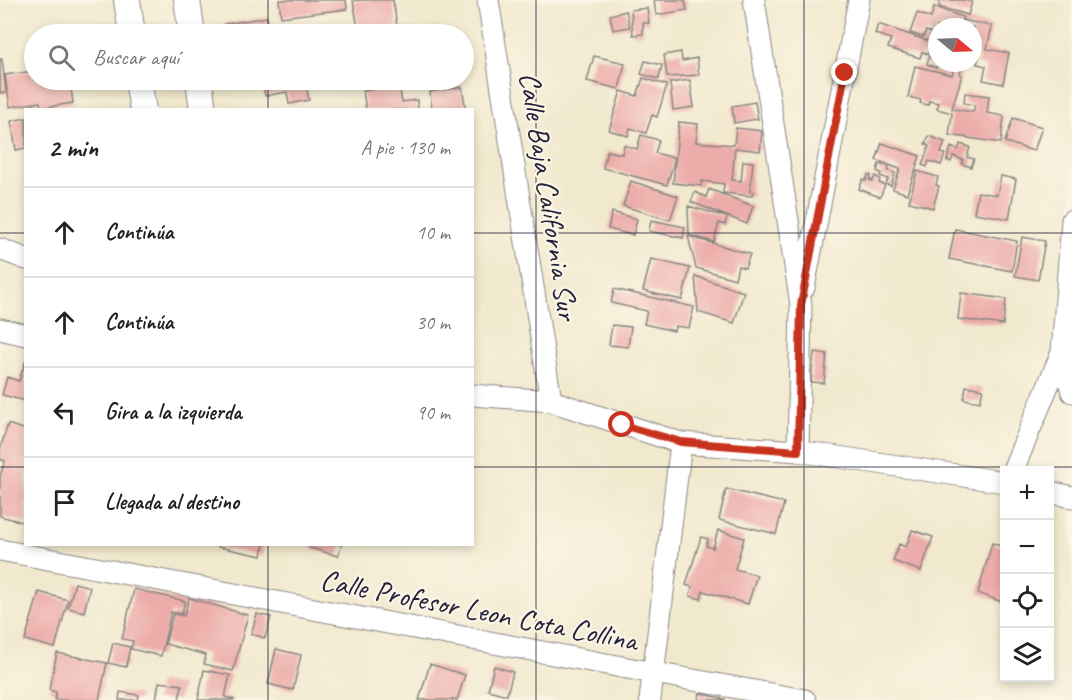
<!DOCTYPE html>
<html lang="es">
<meta charset="utf-8">
<style>
:root{--surface:#fff;--page:#f6f6f6;--text:#222;--muted:#767676;--line:#e0e0e0}
body{margin:0;font-family:Caveat,sans-serif;background:var(--page);color:var(--text)}
.controls{position:absolute;right:18px;bottom:18px;display:grid;overflow:hidden;border-radius:0px;box-shadow:0 3px 9px #0003}
.controls button{width:54px;height:54px;display:grid;place-items:center;padding:0;border:0;border-bottom:2px solid var(--line);background:var(--surface);color:var(--text);font:30px sans-serif}
.compass{position:absolute;left:928px;top:18px;width:54px;height:54px;border-radius:50%;background:var(--surface);box-shadow:0 3px 9px #0003;rotate:109deg}
.stop{position:absolute;width:18px;height:18px;margin:-14px;border:4px solid #c8321e;border-radius:50%;background:#fff}
.stop.end{background:#c8321e;border-color:#fff;box-shadow:0 2px 6px #0008}
.list{margin:0;padding:0;list-style:none}
h2{display:flex;justify-content:space-between;align-items:center;height:78px;margin:0;padding:0 24px;font-size:26px}
h2 small{font-size:20px;font-weight:400;color:var(--muted)}
.list li{display:grid;grid-template-columns:39px 1fr auto;gap:18px;align-items:center;box-sizing:border-box;height:90px;padding:0 24px;border-top:2px solid var(--line)}
.list b{display:block;font-size:22px;white-space:nowrap}
.list em{font-size:20px;font-style:normal;color:var(--muted)}
.icon{flex:none;width:33px;height:33px;fill:none;stroke:currentColor;stroke-width:2;stroke-linecap:round;stroke-linejoin:round}
.map{position:relative;flex:none;width:1072px;height:700px;overflow:hidden}
.search{position:absolute;background:var(--surface);box-shadow:0 3px 9px #0003;left:24px;top:24px;width:450px;height:66px;display:flex;align-items:center;gap:15px;box-sizing:border-box;padding:0 21px;border-radius:33px;color:var(--muted);font-size:22px}
.panel{position:absolute;background:var(--surface);box-shadow:0 3px 9px #0003;left:24px;top:108px;width:450px;height:438px;border-radius:0px}
.map>svg:first-child{display:block}
.building{fill:#ecaca9}
.lines{fill:none;stroke-linecap:round;stroke-linejoin:round}
.minor-casing{stroke:#8a8684;stroke-width:23}
.tertiary-casing{stroke:#8a8684;stroke-width:28}
.minor{stroke:#fff;stroke-width:21}
.tertiary{stroke:#fff;stroke-width:26}
.route{stroke:#c8321e;stroke-width:8}
.grid{fill:none;stroke:#22223b;stroke-width:1.5;stroke-opacity:0.55}
.labels{text-anchor:middle;dominant-baseline:central;stroke-width:4.5;stroke-linejoin:round;paint-order:stroke}
.street-label{font-size:30px;fill:#22223b;stroke:#fcf5e5}
</style>
<div class="map">
<svg width="1072" height="700" viewBox="0 0 1072 700">
<rect width="100%" height="100%" fill="#fcf5e5"/>
<filter id="ink" filterUnits="userSpaceOnUse"><feTurbulence type="fractalNoise" baseFrequency=".0167" numOctaves="2"/><feDisplacementMap in="SourceGraphic" scale="12" xChannelSelector="R" yChannelSelector="G"/><feConvolveMatrix kernelMatrix="1 2 1 2 8 2 1 2 1" color-interpolation-filters="sRGB"/></filter>
<filter id="wash" filterUnits="userSpaceOnUse"><feTurbulence type="fractalNoise" baseFrequency=".008" numOctaves="4" result="noise"/><feDisplacementMap in="SourceGraphic" scale="24" xChannelSelector="R" yChannelSelector="G"/><feGaussianBlur stdDeviation="1.35" result="paint"/><feColorMatrix in="noise" values="0 0 0 0 0 0 0 0 0 0 0 0 0 0 0 0 0 1.4 0 .05"/><feComposite in="paint" operator="in"/></filter>
<g filter="url(#wash)">
<rect width="100%" height="100%" fill="#f1e9ce"/>
<g id="blocks">
<path class="building" d="M279,0H346L347,9L281,17Z
M360,0H393L397,26L376,30V34H359L353,1Z
M654,0H685L687,10L656,15Z
M935,0H966L972,2L968,15L939,7L940,2Z
M934,7L963,17L960,27H937V39L930,36L932,33L926,31L923,37L910,33L917,13L931,18Z
M647,8L649,23H643V34L633,35L631,10Z
M626,11L630,27L613,30L610,15Z
M267,17L269,31L263,32V34H226L224,24Z
M962,20L992,26L987,49L1009,53L1003,84L983,80L986,66L977,64L979,56L973,55V27H961Z
M878,24L937,44V63H952L950,69L938,64L936,68L927,64L930,54L922,52L920,58L888,48L891,39L875,34Z
M681,52L682,61L697,58L699,75L667,77L664,55Z
M594,56L625,63L619,89L587,81Z
M0,59H2L6,93H0Z
M645,61L662,65L659,79L641,74Z
M915,66L952,75L954,66L961,68L960,75H962L952,109L973,112L975,105L964,103L965,93L989,96L987,113L1004,116L1001,143L949,135L952,113L937,109L939,103L929,101L928,105L920,103L921,100L908,97Z
M34,71V80H70L73,103L41,108L40,102L10,107L5,75Z
M643,78L667,85L657,117L652,115L646,133L630,128L628,136L609,130L621,91L637,96Z
M262,80H288L289,82L305,80L309,100L289,104L287,92L265,96Z
M690,80L694,107L673,110L670,83Z
M399,85L402,102L417,100L418,110H366L363,91Z
M462,87L466,110H432L430,92Z
M755,102L758,119L734,123L732,106Z
M26,118V148L16,150L11,121Z
M1013,118L1042,127L1034,151L1005,142Z
M679,122L698,124L696,142L734,145L736,128L762,131L760,151L735,148L732,180L741,181L743,161L753,162L750,192H753L752,196L723,193L724,184L702,181L701,186L673,183Z
M641,135L659,140L655,153L675,158L667,185L603,168L607,151L622,154L624,145L637,149Z
M929,136L945,142L941,153L945,154L941,165L929,161L927,167L922,165L929,146L925,144Z
M882,143L920,156L907,194L893,189L900,169L876,160Z
M960,144L970,147L967,157L974,159L971,167L962,164L963,160L953,156L951,162L947,160L951,147L958,150Z
M879,164L889,167L888,171L895,173L891,186L886,184L888,179L880,176L881,173L877,171Z
M917,171L938,177L936,185L939,186L933,208L909,202Z
M868,175L871,176L869,180L873,181L875,176L880,179L879,183L885,185L880,197L859,189L863,179L866,181Z
M1001,176L1016,179L1009,219L974,213L978,192L997,195Z
M631,181L678,196L670,220L623,206Z
M709,189L753,206L747,224L691,202L695,192L706,197Z
M688,206L727,217L725,225L719,223L714,242L689,235Z
M612,212L637,219L633,235L608,229Z
M651,220L685,227L683,238L649,231Z
M955,229L1017,241L1012,271L949,259Z
M688,236L750,254L745,268L738,266L735,279L696,268Z
M1022,237L1045,241L1038,280L1015,276Z
M651,259L690,268L682,300L643,291Z
M695,276L744,292L734,323L698,312Z
M614,289L694,307L689,328L675,326L674,331L644,324L647,311L611,303Z
M961,293L1006,299L1003,325L958,319Z
M612,325L631,327L628,347L609,345Z
M814,352L827,354L824,383L811,382Z
M26,360V401L2,395L7,377L19,381Z
M966,386L983,389L980,402L964,399Z
M8,424L26,430V523L0,516V476L5,461L0,459V449Z
M726,489L784,503L776,534L719,520Z
M718,530L744,538L735,569L757,575L748,604L703,591L701,599L690,596L692,587L686,585L701,537L708,539L706,546L713,548Z
M912,530L933,537L921,571L893,561L899,544L906,547Z
M992,543L1004,547V603L978,593Z
M219,544H264L262,556L218,547Z
M311,544H342L338,556L310,548Z
M75,583L90,587L84,612L68,608Z
M134,589L185,601L182,614L171,612L161,656L131,649L133,641L122,639Z
M39,592L68,600L55,648L25,640Z
M189,598L248,615L233,671L204,664L206,655L165,644L173,614L184,616Z
M257,614L271,617L265,638L251,634Z
M113,643L130,647L126,667L108,663Z
M276,649L301,655L293,690L268,684Z
M57,653L107,663L99,700H55L56,692L49,690Z
M430,664L465,675L457,700H419Z
M494,666L513,672L507,695L488,690Z
M204,670L230,675L225,697L235,700H198Z
M159,682L182,685L179,700H156Z
M120,692L139,695L138,700H119Z
M700,693L725,699V700H698Z"/>
</g>
</g>
<g filter="url(#ink)">
<use href="#blocks" fill-opacity="0" stroke="#8a8684" stroke-width="1.5"/>
<g class="lines">
<g class="minor-casing">
<path id="minor" d="M488,0L551,401
M754,0L801,305L798,451
M0,249L26,259
M804,288L859,0
M0,329L26,335
M1062,352L1072,392
M472,395L551,401L681,443L798,451L1004,482
M1013,470L1062,352L1072,220
M1050,492L1072,497
M0,550L654,673L805,700
M650,700L681,443"/>
</g>
<g class="tertiary-casing">
<path id="tertiary" d="M127,0L132,34
M187,0L192,34
M138,80L143,110
M199,80L203,110"/>
</g>
<use href="#minor" class="minor"/>
<use href="#tertiary" class="tertiary"/>
</g>
</g>
<g class="lines" filter="url(#ink)">
<path class="route" d="M622,425L681,442L798,451L801,305L845,73"/>
</g>
<path class="grid" d="M268,0V34M536,0V700M804,0V700M268,80V110M0,233H26M472,233H1072M0,467H26M472,467H1072M268,544V700"/>
<g class="labels">
<g class="street-label">
<text transform="translate(549 196) rotate(81)">Calle Baja California Sur</text>
<text transform="translate(479 610) rotate(11)">Calle Profesor Leon Cota Collina</text>
</g>
</g>
</svg>
<div class="controls">
<button>+</button>
<button>−</button>
<button><svg class="icon" aria-label="locate" viewBox="0 0 24 24"><circle cx="12" cy="12" r="6"/><path d="M12 2v4M12 18v4M2 12h4M18 12h4"/></svg></button>
<button><svg class="icon" aria-label="layers" viewBox="0 0 24 24"><path d="M12 4l9 5-9 5-9-5zM3 14l9 5 9-5"/></svg></button>
</div>
<svg class="compass" viewBox="-18 -18 36 36"><path d="M0-13l5 13h-10z" fill="#e53935"/><path d="M0 13l5-13h-10z" fill="#767676"/></svg>
<div class="stop" style="left:622px;top:425px"></div>
<div class="stop end" style="left:845px;top:73px"></div>
<div class="search"><svg class="icon" aria-label="search" viewBox="0 0 24 24"><circle cx="10" cy="10" r="6"/><path d="M15 15l6 6"/></svg>Buscar aquí</div>
<section class="panel">
<h2>2 min<small>A pie · 130 m</small></h2>
<ul class="list">
<li><svg class="icon" aria-label="ahead" viewBox="0 0 24 24"><path d="M12 20V5M6 11l6-6 6 6"/></svg><div><b>Continúa</b></div><em>10 m</em></li>
<li><svg class="icon" aria-label="ahead" viewBox="0 0 24 24"><path d="M12 20V5M6 11l6-6 6 6"/></svg><div><b>Continúa</b></div><em>30 m</em></li>
<li><svg class="icon" aria-label="left" viewBox="0 0 24 24"><path d="M17 20v-9H6M10 6l-5 5 5 5"/></svg><div><b>Gira a la izquierda</b></div><em>90 m</em></li>
<li><svg class="icon" aria-label="arrive" viewBox="0 0 24 24"><path d="M6 21V4h12l-3 4 3 4H6"/></svg><div><b>Llegada al destino</b></div></li>
</ul>
</section>
</div>
